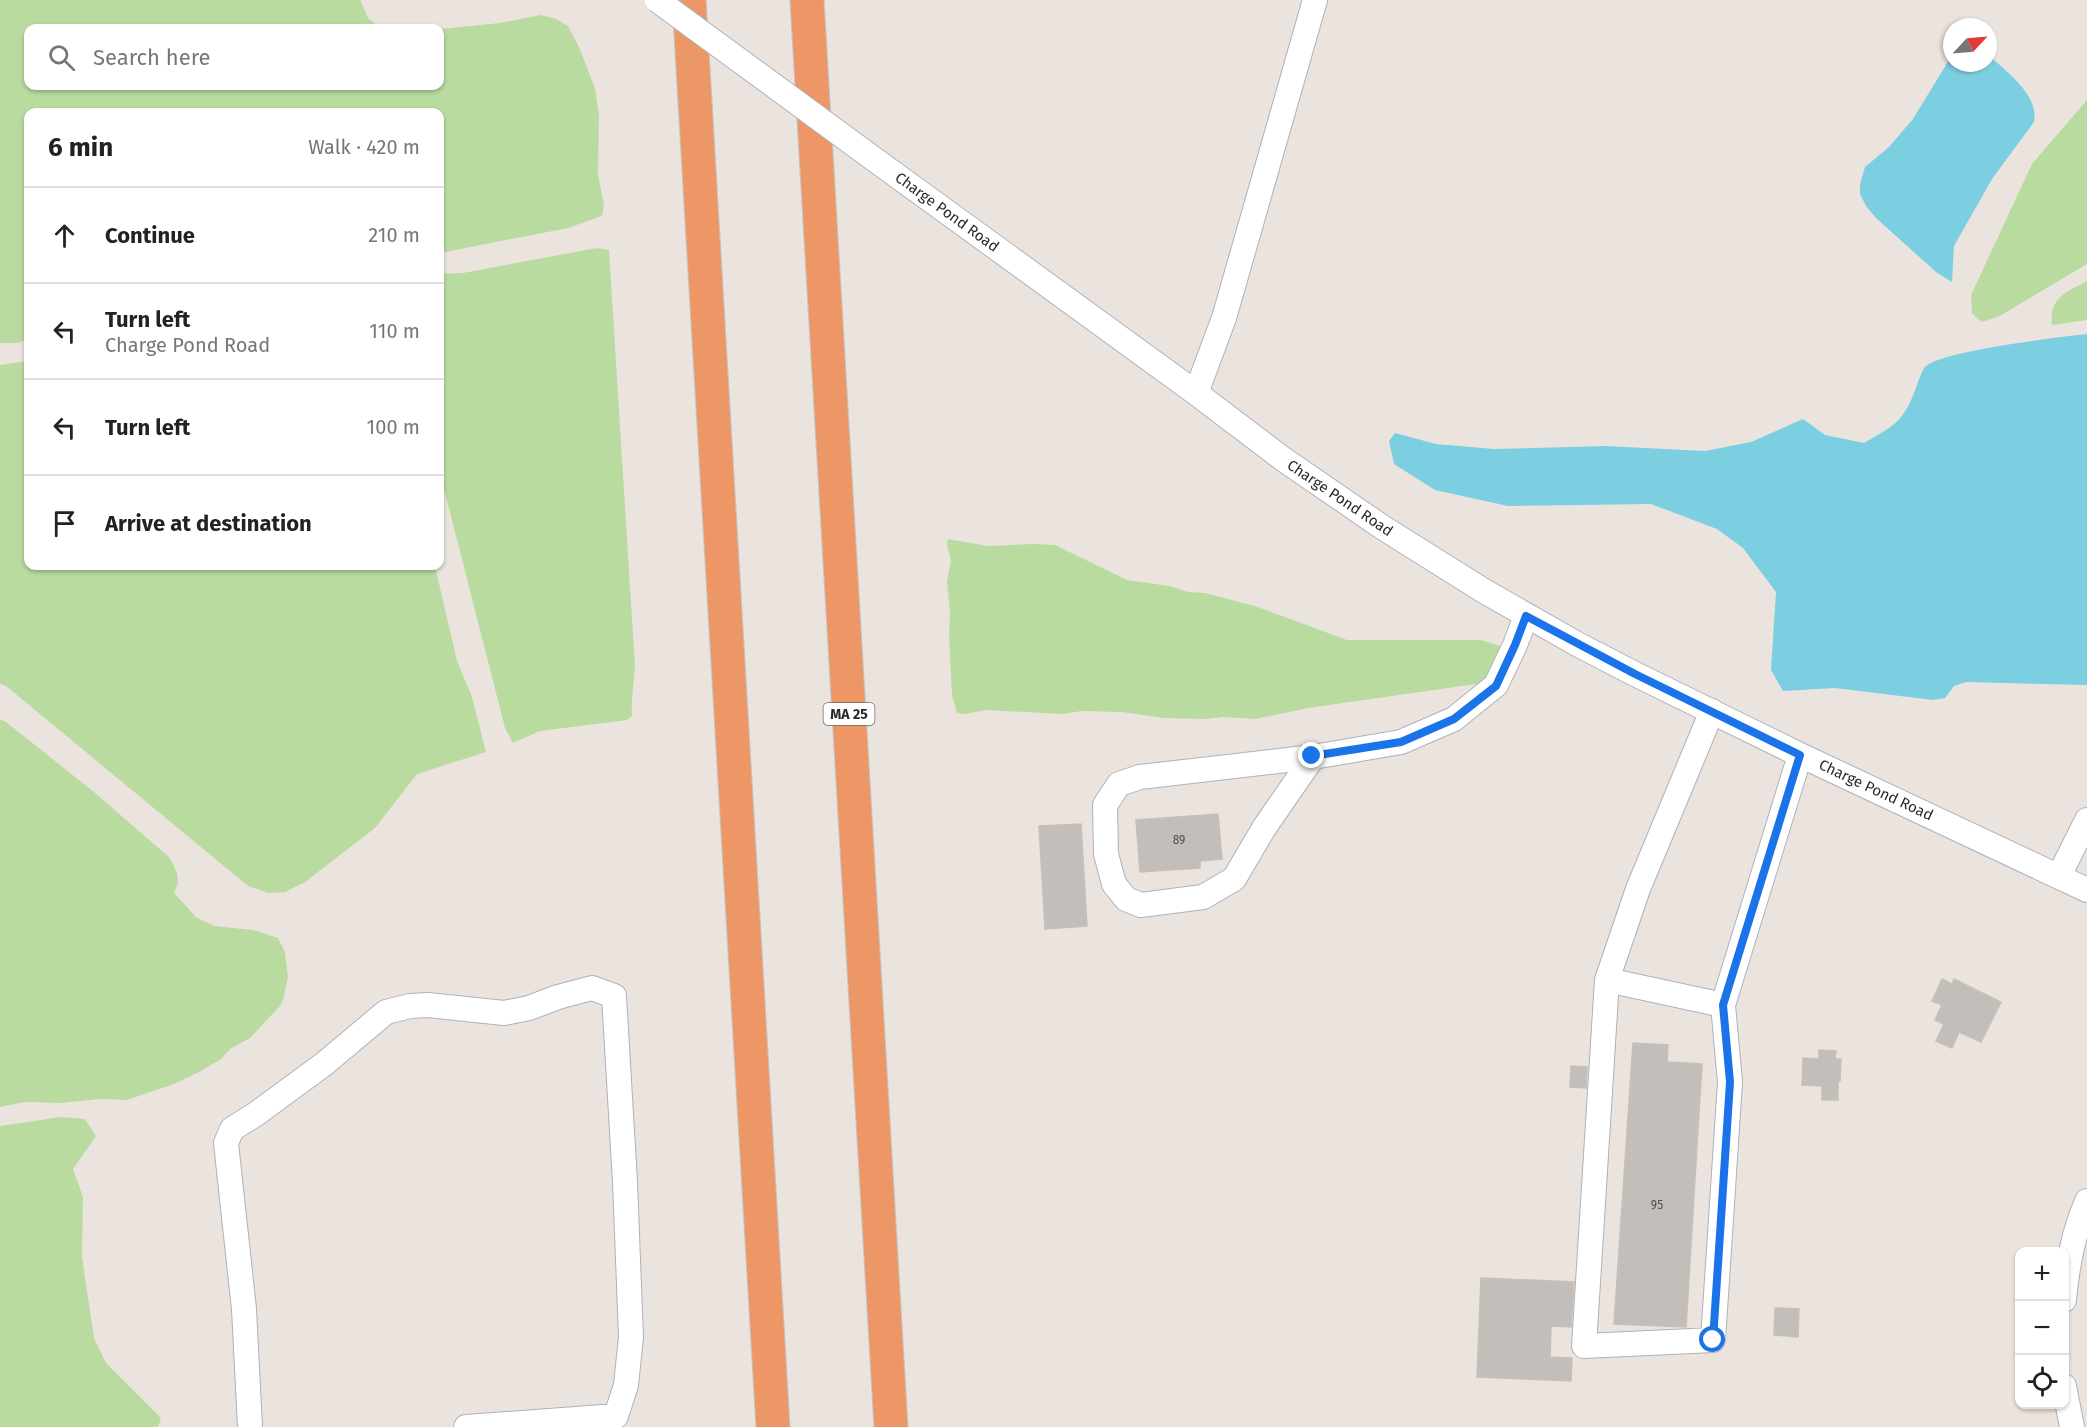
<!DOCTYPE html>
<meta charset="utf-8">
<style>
:root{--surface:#fff;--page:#f6f6f6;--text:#222;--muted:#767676;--line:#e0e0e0}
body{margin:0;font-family:"Fira Sans",sans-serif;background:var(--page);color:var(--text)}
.controls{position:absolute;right:18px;bottom:18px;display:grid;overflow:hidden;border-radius:12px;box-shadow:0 2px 4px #0004}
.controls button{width:54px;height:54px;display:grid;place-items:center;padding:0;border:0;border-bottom:2px solid var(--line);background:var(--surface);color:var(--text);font:30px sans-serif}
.compass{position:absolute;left:1943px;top:18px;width:54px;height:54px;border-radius:50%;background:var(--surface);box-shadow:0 2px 4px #0004;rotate:64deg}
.stop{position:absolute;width:18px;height:18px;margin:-14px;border:4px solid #1a73e8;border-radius:50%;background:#fff}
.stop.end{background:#1a73e8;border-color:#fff;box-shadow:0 2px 6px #0008}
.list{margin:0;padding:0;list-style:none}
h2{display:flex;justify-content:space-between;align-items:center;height:78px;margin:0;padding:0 24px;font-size:26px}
h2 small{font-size:20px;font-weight:400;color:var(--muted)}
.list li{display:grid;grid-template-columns:39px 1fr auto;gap:18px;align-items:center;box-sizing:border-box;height:96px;padding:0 24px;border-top:2px solid var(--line)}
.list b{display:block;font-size:22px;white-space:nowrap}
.list p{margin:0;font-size:20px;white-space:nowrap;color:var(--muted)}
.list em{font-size:20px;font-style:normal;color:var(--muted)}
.icon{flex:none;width:33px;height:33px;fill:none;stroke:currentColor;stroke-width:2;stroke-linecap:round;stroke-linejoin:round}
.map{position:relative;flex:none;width:2087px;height:1427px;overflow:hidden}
.search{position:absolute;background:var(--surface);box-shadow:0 2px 4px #0004;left:24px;top:24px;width:420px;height:66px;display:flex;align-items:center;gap:15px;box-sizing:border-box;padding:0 21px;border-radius:12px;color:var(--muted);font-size:22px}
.panel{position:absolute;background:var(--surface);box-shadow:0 2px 4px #0004;left:24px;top:108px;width:420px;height:462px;border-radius:12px}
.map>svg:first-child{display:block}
.green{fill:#b9dba0}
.water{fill:#7ccee1}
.building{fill:#c3beba;stroke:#c6c0b8;stroke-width:1.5}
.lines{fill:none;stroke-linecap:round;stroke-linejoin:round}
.minor-casing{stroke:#aeb1b9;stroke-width:26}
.highway-casing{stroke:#c3c3c3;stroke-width:35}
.minor{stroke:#fff;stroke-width:24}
.highway{stroke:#ed9767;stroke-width:33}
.minor-bridge-casing{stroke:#aeb1b9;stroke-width:26;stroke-linecap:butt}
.minor-bridge{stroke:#fff;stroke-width:24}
.route{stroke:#1a73e8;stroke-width:8}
.labels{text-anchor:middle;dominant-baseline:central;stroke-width:4.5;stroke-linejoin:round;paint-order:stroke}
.number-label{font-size:12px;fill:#504f4e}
.shield{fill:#fff;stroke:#6a6a6a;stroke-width:1.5}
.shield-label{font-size:14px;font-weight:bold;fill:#2a2a2a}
.street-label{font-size:15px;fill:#2a2a2a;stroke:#fff}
</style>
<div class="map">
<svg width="2087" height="1427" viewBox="0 0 2087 1427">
<rect width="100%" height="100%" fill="#ebe4de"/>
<path class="green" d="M0,0H360L368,18L380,28H28V86H440V29L500,23L541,15L556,19L568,26L579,47L595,88L599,115L598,175L604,205L602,216L568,228L440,253V112H28V339L18,343H0Z
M2087,100V264L1998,317L1981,322L1972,313L1971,295L2032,164Z
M597,248L609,250L635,667C634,684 631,699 632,716L627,720L540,731L513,743L505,728L440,473V274L463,273Z
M2087,281V320L2052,325C2049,298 2066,292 2087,281Z
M28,361V566H435L457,661L472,697L486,752L417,774L375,828L305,882L285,892L268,893L248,886L6,686L0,684V365Z
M948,539L988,546L1033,544L1055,545L1127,580L1169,586L1188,592L1205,593L1258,607L1347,640H1481L1504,647L1511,679L1308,708L1256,719L1223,717L1206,719L1164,718L1122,712L1082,711L1062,714L986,710L965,714L957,713L952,695L949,632L950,614L947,581L951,561L947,545Z
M0,719L6,722L94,792L170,858L177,873L178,883L174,893L196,917L214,926L253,930L278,938L285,952L288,977L283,1000L279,1007L250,1038L230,1049L221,1059L201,1071L174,1084L127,1100L99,1099L61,1103L25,1102L0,1107Z
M61,1117L85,1119L96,1136L73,1169L83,1197L82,1257L94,1338L106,1363L161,1418L158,1427H0V1126Z"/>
<path class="water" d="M1988,54C2006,72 2039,94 2034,122L1992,179L1954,246L1952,282L1936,272L1876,218L1866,206L1860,194V184L1865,167L1889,147L1913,119L1952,55V63H1988Z
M2087,334V685L1966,682L1954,686L1945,698L1933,700L1835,688L1783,691L1771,670L1776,592L1743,548L1717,529L1651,504L1508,506L1435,490L1394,464L1389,441L1395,433L1436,444L1494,449L1606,446L1705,451L1751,442L1803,419L1825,435L1864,443C1891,427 1902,424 1914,393C1917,386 1920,374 1925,367C1939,351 2060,337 2087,334Z"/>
<path class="building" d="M1218,814L1222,859L1200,861V868L1140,872L1136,820Z
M1081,824L1087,926L1045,929L1039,826Z
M1942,979L1952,984L1954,979L2001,1002L1981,1042L1959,1032L1952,1048L1936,1041L1944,1024L1935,1020L1942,1005L1932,1001Z
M1633,1043L1668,1045L1667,1062L1702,1064L1686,1327L1614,1324Z
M1819,1050L1836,1051L1835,1059H1841L1840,1081H1838V1100H1822V1086L1802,1085L1803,1058L1819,1059Z
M1571,1066L1587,1067L1586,1088L1570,1087Z
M1481,1278L1574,1282L1571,1327L1551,1326L1550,1357L1572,1358L1571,1381L1477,1377Z
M1775,1308L1799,1309L1798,1337L1774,1335Z"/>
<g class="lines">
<g class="minor-casing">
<path id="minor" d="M878,162L1196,393L1283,459L1382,527L1484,591L1577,644L1635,674L1800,755L2087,890
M1196,393L1224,318L1315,0
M1712,711L1638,889L1607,980L1723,1005L1800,755
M1313,757L1264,828L1234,879L1203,897L1141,905L1126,899L1114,884L1106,854L1105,805L1119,784L1140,777L1313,757L1401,742L1454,719L1496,685L1515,645L1526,616
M2059,876L2087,820
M1607,980L1584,1346L1713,1340L1730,1082L1723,1005
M2064,1300C2067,1266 2073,1233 2087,1201
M2064,1386L2072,1427
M250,1427L244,1309L226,1143L232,1129L256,1114L324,1064L386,1012L410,1006L428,1005L504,1013L529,1008L558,997L592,988L614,996L625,1182L631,1337L626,1385L616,1416L466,1427"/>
</g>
<g class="highway-casing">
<path id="highway" d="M689,0L773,1427
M807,0L891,1427"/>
</g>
<use href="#minor" class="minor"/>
<use href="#highway" class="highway"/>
<g class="minor-bridge-casing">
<path id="minor-bridge" d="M657,0L878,162"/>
</g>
<use href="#minor-bridge" class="minor-bridge"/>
</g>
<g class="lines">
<path class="route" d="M1312,756L1401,742L1454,719L1496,686L1515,645L1526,616L1635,674L1800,755L1723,1005L1730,1082L1713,1340"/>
</g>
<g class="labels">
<g class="number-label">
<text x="1179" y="840">89</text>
<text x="1657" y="1205">95</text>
</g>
<rect class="shield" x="823.5" y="703" width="51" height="22" rx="4.5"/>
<g class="shield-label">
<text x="849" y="714">MA 25</text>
</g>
<g class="street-label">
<text transform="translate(947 212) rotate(36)">Charge Pond Road</text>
<text transform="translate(1340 498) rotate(34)">Charge Pond Road</text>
<text transform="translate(1876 790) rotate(25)">Charge Pond Road</text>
</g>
</g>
</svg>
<div class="controls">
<button>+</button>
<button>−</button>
<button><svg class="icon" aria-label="locate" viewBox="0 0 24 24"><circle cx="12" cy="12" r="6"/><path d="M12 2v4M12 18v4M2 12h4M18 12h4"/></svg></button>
</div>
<svg class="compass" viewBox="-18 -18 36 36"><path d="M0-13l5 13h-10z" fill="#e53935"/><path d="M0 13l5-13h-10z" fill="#767676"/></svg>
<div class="stop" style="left:1713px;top:1340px"></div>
<div class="stop end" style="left:1312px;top:756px"></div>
<div class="search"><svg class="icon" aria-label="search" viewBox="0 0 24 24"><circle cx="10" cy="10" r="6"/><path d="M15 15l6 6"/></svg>Search here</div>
<section class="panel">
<h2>6 min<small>Walk · 420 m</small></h2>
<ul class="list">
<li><svg class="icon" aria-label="ahead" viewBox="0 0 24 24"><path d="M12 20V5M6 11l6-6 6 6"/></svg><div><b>Continue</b></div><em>210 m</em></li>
<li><svg class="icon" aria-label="left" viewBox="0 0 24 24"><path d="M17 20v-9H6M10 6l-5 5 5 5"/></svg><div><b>Turn left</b><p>Charge Pond Road</p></div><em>110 m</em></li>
<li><svg class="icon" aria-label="left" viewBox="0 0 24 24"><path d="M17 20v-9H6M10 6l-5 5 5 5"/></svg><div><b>Turn left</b></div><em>100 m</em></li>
<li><svg class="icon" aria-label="arrive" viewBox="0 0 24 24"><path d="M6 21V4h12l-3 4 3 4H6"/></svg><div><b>Arrive at destination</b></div></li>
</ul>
</section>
</div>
